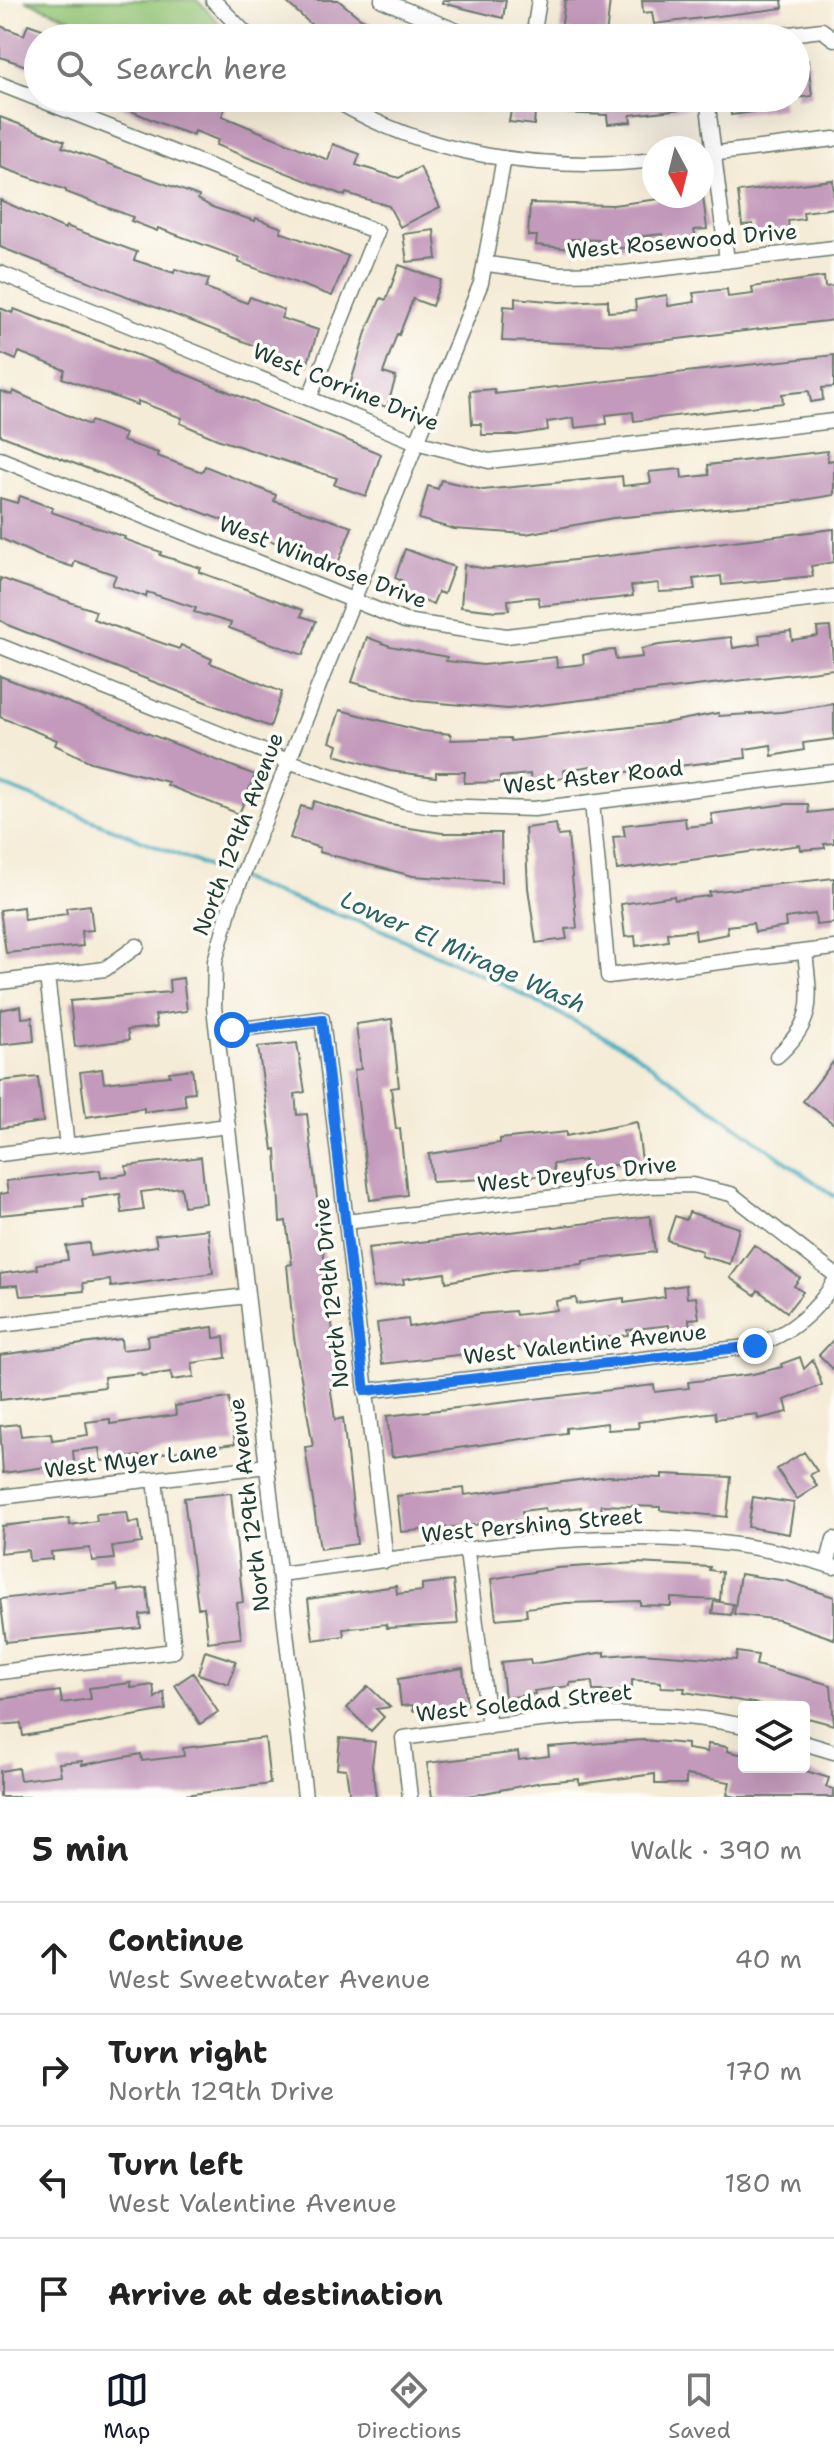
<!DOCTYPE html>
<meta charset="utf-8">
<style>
:root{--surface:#fff;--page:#f2f2f2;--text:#222;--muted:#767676;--line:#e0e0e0;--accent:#111827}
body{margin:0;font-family:"Shantell Sans",sans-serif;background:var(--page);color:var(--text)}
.controls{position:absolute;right:24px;bottom:24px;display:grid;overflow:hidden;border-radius:8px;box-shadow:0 8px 32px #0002}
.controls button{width:72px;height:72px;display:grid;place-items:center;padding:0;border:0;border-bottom:2px solid var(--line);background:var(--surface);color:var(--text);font:40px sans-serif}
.compass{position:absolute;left:642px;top:136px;width:72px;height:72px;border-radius:50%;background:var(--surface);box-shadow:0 8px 32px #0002;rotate:173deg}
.stop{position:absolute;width:24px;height:24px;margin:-18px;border:6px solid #1a73e8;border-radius:50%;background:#fff}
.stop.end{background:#1a73e8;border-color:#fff;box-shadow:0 2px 8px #0008}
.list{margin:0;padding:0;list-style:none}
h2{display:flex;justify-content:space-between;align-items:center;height:104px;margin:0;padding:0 32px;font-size:34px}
h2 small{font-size:26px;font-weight:400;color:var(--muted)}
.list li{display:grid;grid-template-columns:52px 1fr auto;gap:24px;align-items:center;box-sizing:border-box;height:112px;padding:0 32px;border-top:2px solid var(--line)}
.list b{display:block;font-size:30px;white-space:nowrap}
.list p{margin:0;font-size:26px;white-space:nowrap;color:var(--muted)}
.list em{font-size:26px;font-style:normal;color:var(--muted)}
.icon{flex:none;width:44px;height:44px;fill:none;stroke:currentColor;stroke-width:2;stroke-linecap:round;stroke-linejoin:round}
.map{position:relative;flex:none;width:834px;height:1797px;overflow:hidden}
.search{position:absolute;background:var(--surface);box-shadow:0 8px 32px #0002;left:24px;right:24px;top:24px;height:88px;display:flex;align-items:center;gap:20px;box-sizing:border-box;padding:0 28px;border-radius:44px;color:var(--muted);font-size:30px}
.sheet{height:552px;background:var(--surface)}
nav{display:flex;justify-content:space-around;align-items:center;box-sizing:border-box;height:112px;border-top:2px solid var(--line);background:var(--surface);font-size:22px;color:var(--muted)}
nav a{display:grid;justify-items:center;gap:4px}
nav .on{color:var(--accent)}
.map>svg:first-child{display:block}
.green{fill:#97c878;stroke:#5b8256;stroke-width:2}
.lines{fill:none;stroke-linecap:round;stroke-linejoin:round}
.stream{stroke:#40abbf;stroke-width:4}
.building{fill:#c39abb}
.minor-casing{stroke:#6a7a6d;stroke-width:17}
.minor{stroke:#fff;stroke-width:14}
.route{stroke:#1a73e8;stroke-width:10}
.labels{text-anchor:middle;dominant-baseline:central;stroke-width:7;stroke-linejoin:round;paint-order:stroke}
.street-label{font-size:22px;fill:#1f3d34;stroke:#fdfcf7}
.water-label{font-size:24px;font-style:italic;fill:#2b6465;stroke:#fdfcf7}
</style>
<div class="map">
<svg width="834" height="1797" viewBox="0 0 834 1797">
<rect width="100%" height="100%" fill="#fdfcf7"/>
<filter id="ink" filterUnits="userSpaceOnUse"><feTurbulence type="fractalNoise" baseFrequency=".0125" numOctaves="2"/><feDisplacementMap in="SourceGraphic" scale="16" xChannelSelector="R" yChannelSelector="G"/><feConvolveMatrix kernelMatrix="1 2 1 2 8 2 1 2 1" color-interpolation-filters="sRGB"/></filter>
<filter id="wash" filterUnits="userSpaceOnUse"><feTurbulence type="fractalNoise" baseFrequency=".006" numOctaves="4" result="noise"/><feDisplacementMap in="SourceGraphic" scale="32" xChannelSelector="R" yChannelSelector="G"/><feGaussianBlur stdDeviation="1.8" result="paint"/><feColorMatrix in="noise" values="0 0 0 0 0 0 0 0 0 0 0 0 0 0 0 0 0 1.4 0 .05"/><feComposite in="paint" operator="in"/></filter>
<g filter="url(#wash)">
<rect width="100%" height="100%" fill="#f5ecd7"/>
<path class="green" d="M25,0H197L234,38H118Z"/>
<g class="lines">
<path class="stream" d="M0,784L272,892L375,927L506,986L630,1050L834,1196"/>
</g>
<g id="blocks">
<path class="building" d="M284,0H338L360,18L402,38L325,37Z
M443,0H506L503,18L442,3Z
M565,0H610L606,36L561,30Z
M642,0H782L783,8L654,24L652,12L643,13Z
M28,24L62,36L38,38V70L0,57V26L24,35Z
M808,60L812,96L796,98V61Z
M101,98H178L192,104L194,98H215L227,103L222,116L328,160L333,144L360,154L356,165L399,178L420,167L440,207L400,227L389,206L346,193L345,196L216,145L218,140L195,131L193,135L174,129Z
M471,98H697L698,107L630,115L631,122L608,124L607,115L535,112L534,125L509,122L511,111L470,104Z
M729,98H781L783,108L731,115Z
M0,117L65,141L62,147L199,196L198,199L212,207L255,221L256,218L282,228L280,232L348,256L332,296L238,262L240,258L158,228L157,231L131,221L133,217L66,192V190L0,167Z
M833,180L834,208L803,212L804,219L788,221L789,229L754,234L753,224L742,225L738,192Z
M683,196H703L707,229L694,230L696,240L665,244L663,234L635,237L636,247L623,248L600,247L599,240L571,239V249L536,245L537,236H528L530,203L613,205Z
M0,200L65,229L66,226L137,252L134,260L174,273L175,269L209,279L206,288L247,303L250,297L284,310L281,318L318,330L307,366L0,247Z
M434,230L437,259L407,262L403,234Z
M399,265L441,280L432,306L413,299L399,335L397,334L383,373L396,377L387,407L347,395L367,329L381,298L386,300Z
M824,277L825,287L834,286V320L628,345L502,341L504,306L515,307V298L560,302L608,300V312L636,310L635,300L667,295L668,306L695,302L693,293L727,289L728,297L753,294L752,287Z
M0,308L12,313L14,309L153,361L381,454L366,496L334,485L337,478L217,439L180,423L182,418L138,401L137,405L62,378L65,370L19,352L16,360L0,353Z
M834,355V387L822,388L823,400L811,402L809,391L782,394L783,403L634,421L633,412L606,415L607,424L575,428L574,418L547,422L548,430L517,435H482L481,424H472L470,391L494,389L495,394Z
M0,391L12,395L13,391L89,425L91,421L125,434L122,441L158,453L157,456L202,472L205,466L276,495L274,501L352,527L336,568L227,522L0,435Z
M827,451L828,461L834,460V495L785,503L613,518L526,534L454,529L419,519L428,486L438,489L441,480L483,490L622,476L623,486L651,483L649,472L681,469L682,478L709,475L708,465Z
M20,496L53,508L51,512L125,537L124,539L161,552L160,555L201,568L199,572L303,610L301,616L316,621L303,655L229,628L231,623L194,612L196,608L147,592L146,597L112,585L116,575L75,561L73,567L39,556L0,538V498L17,503Z
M834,529V562L811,566L813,576L722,585L721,576L693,579L695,589L682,591L659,592L658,583L631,586L633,596L619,598L540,606L538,597L524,598L508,600L509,610L496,611L461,607L464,565L487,569L524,566Z
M405,549L454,567L444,594L438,592L433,604L399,592L403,581L395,578Z
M0,578L96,611L93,619L179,649L181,645L212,659L210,663L282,692L270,727L10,626L0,620Z
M830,627L834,669L508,709L417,701L352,682L367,637L390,646L447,657L446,661L483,665L556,657L557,667L584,664L583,655L601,651L614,650L616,660L642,657L641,649L659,645L731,637L733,648L760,644L759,635L791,631L792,640L818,636L817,628Z
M0,676L255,775L239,814L167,785L168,782L91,762L55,745L57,740L0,717Z
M834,704V739L803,743L804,750L772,756L771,745L745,749L746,758L593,776L592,766L564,770L565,778L531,783L530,774L500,777V782L464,783L465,772H436V777L390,771L335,755L338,745L330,742L340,710L421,731L451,734V740L510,738L511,741L665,723L718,713L719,716L781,712Z
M314,801L384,824L442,833H501L502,882L413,876L319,852L320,848L290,838L301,806L311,809Z
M786,804H808L809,813L834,810V843L824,844L825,848L801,850L800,845L617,870L613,837L625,836L623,825L685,818L686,827L713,824L711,814Z
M556,824L558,836L568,835L577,928L565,929L567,939L536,943L528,888L525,828Z
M834,878V923L816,925L815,914L785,918L786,927L768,930L755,932L753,923L727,926L728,934L696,940L695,930L667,933L668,941L636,946L635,936L625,937L621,904L674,896L675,900L710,896L709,892Z
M90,905L93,930L81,931L83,946L6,953L0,910L23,907L24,920L67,914L66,908Z
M183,978L187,1011L155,1015L157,1027L127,1030L129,1040L75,1047L70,1001L170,992L169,980Z
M21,1006L22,1018L32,1017L34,1041L0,1045V1010Z
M392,1019L399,1087L391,1088L396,1129H400L407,1195L370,1200L354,1070L361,1069L356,1024Z
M297,1043L305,1092L295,1094L297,1115L307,1114L339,1383L330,1384L335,1420L343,1418L357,1544L320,1549L305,1447L313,1446L294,1337L287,1265L292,1264L286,1221L280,1222L276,1149L273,1150L258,1047Z
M834,1061V1124L803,1101Z
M102,1069L104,1083L170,1076L169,1072L192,1069L195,1092L184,1093L186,1106L144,1112V1108L86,1117L80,1072Z
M38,1077L43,1122L0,1128V1081Z
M637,1122L642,1161L586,1169L585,1160L553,1164L554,1173L536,1176L432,1182L429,1154L500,1143V1139L566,1132V1136Z
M201,1157L206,1203L184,1206L181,1187L141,1192L144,1210L122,1213L120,1194L82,1199L83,1207L0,1215V1194L8,1193L6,1181L100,1170L101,1178L127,1174L126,1166Z
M689,1212L739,1228L730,1264L701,1256L702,1251L667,1240L675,1216L686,1220Z
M650,1216L655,1252L583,1261V1264L511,1270L446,1282L445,1273L403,1279L404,1284L373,1288L368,1248Z
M208,1229L213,1273L111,1287L110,1280L83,1283L84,1291L52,1294L20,1296L18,1285L0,1286V1274L38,1269L37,1264L68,1260L66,1246L89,1243L90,1256L157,1246L155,1235Z
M754,1245L800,1278L794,1286L803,1292L787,1312L758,1290L755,1295L730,1278Z
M686,1285L687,1298L696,1297L699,1318L689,1319L690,1330L670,1333L669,1325L627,1330L628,1335L382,1364L377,1323L408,1319L409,1327L480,1314L515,1311L516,1315L557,1310L556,1301L576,1298L577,1304L624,1298V1303L665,1297L664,1288Z
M213,1327L214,1338L224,1337L226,1358L192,1363L194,1377L172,1380L171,1372L142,1376L141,1373L104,1377L105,1387L0,1400V1355L121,1339L122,1350L148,1347L147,1336Z
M834,1339V1370L819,1355Z
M800,1357L804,1369L813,1360L822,1385L785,1400L788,1412L758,1419L757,1414L716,1419L715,1412L638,1422L639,1428L608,1430L607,1423L566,1428V1433L392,1457L387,1416L654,1385L655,1392L689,1388L688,1382L753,1374L782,1367L781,1364Z
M229,1398L235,1444L101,1461L99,1448L73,1451L74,1463L3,1473L0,1426L19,1424L21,1436L51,1433L52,1440L88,1435L86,1422L110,1419V1424L176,1415L175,1406Z
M804,1452L817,1471L810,1475L817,1486L797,1499L777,1469Z
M662,1474L731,1477L727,1517L660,1510V1507L601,1505L602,1513L581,1515V1507L546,1512L545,1508L522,1511L523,1520L401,1532L397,1496L464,1488L465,1495L609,1476L662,1478Z
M231,1493L243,1602L237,1603L241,1638L208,1642L204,1607L198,1608L184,1498Z
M753,1497L794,1503L789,1534L748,1527Z
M127,1512L129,1523L139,1521L142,1543L112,1547L114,1559L92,1561L90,1548L51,1552L52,1559L29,1561L28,1550L0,1553L2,1526L69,1518L70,1525L97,1521L96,1514Z
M637,1563L710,1567L709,1570L722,1572L720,1600L671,1598V1606L640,1605V1601L566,1603L526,1608L527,1616L496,1619L491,1579L557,1568Z
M740,1574L787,1581L834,1597V1639L779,1620L734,1614Z
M453,1581L458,1624L387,1628L386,1624L343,1629L344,1636L313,1640L308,1599L396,1586L397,1594L422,1591V1584Z
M117,1585L118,1591L147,1588L150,1614L140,1615L141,1628L6,1642L0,1599Z
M714,1601L733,1604L731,1615L712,1613Z
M205,1651L236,1661L229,1684L198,1674Z
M605,1652V1656L641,1653L736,1660L737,1652L758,1655L756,1665L831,1685L834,1725L804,1717V1707H779L684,1692L685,1688L661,1687V1682L632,1680V1689L613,1691H593L592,1681L570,1683V1686L534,1691L535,1694L505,1698L501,1662L530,1659L531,1664Z
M463,1668L467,1705L413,1711V1705L401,1706L398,1679Z
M193,1673L218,1712L200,1724L175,1685Z
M131,1683V1688L153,1685L155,1698L164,1692L166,1710L23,1736L21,1723L0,1725V1699L60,1691L62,1703L91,1699L89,1688Z
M368,1686L390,1707L376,1709L384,1717L371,1731L347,1708Z
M265,1738L270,1784L169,1797H0V1771L18,1768L20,1780L61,1775L59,1763L82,1761V1765L141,1754L142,1761L184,1756L183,1748Z
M340,1738L375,1742L372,1766L376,1797H350L346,1769L337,1768Z
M643,1740L687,1744V1749L707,1752L708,1744L728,1747L727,1751L744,1755V1767H793L829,1778L826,1787L834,1789V1797H737L727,1795L730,1782L686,1775V1784H655V1774L579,1784V1779L542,1782L463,1797H432L427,1763L518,1752L519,1760L549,1756L548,1747Z"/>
</g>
</g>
<g filter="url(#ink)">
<use href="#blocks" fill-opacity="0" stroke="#6a7a6d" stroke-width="2"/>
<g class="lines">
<g class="minor-casing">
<path id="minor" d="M213,0L250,38
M382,0L474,38
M533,38L539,0
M758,38L822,30L834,39
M0,84L377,232L310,396
M332,98C426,157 546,172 654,160
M707,98L727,261
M702,155L834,139
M488,264L558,274L624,273L834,248
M0,273L416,442L489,461L834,421
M0,459L405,621L506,636L834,597
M0,646L288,761L404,801L432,806L534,809L834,772
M592,802L608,976L834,948
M47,976L67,1146
M0,982L105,969L137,946
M217,1032L322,1019L386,1561
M777,1056C816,1021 810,1000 805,952
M0,1154L228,1126
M346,1222L647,1186L692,1185L731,1194L834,1274
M0,1325L247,1296
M365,1391L755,1346C788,1334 816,1313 834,1282
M0,1497L267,1466
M467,1552L489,1727
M827,1565L834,1539
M279,1574C460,1552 657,1509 834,1567
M0,1672L174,1651L155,1479
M804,1743L834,1752
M305,1797L214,1007L215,961L231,904L481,283L504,158
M410,1797L403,1738C516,1723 631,1701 744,1726"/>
</g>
<use href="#minor" class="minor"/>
</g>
</g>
<g class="lines" filter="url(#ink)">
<path class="route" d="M232,1030L322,1019L365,1391L755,1346"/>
</g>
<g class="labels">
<g class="street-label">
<text transform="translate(682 241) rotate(-5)">West Rosewood Drive</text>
<text transform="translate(346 387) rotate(22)">West Corrine Drive</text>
<text transform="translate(323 562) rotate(21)">West Windrose Drive</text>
<text transform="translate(593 777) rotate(-6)">West Aster Road</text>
<text transform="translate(238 834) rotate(-69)">North 129th Avenue</text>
<text transform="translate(577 1174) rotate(-6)">West Dreyfus Drive</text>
<text transform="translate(331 1293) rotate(-96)">North 129th Drive</text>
<text transform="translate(585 1344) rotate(-6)">West Valentine Avenue</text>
<text transform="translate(131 1460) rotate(-7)">West Myer Lane</text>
<text transform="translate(249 1505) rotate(-97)">North 129th Avenue</text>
<text transform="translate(532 1525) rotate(-5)">West Pershing Street</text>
<text transform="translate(524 1703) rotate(-6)">West Soledad Street</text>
</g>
<g class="water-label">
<text transform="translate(463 952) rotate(24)">Lower El Mirage Wash</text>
</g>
</g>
</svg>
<div class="controls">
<button><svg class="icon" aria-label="layers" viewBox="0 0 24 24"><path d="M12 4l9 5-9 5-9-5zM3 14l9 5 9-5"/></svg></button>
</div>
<svg class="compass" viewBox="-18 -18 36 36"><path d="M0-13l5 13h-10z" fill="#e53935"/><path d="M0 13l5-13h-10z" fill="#767676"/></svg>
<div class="stop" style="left:232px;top:1030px"></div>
<div class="stop end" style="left:755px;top:1346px"></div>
<div class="search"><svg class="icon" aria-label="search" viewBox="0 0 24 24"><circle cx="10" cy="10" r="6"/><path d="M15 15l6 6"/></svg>Search here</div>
</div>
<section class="sheet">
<h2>5 min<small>Walk · 390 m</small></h2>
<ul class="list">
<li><svg class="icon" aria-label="ahead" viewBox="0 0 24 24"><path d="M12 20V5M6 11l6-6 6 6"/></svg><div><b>Continue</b><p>West Sweetwater Avenue</p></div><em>40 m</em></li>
<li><svg class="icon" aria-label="right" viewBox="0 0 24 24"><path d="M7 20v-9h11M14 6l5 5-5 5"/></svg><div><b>Turn right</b><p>North 129th Drive</p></div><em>170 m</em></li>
<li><svg class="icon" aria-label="left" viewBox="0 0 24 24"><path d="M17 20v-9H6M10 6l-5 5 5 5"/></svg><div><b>Turn left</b><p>West Valentine Avenue</p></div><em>180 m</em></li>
<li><svg class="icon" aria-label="arrive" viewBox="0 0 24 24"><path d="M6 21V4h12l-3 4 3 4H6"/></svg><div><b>Arrive at destination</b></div></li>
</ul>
</section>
<nav>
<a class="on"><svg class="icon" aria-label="map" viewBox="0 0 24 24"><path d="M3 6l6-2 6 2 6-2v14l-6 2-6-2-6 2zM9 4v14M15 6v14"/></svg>Map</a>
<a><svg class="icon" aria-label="directions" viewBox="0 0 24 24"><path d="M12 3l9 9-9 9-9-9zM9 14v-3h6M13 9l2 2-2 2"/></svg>Directions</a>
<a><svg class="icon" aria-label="saved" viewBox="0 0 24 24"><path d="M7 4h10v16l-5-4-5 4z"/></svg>Saved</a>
</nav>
